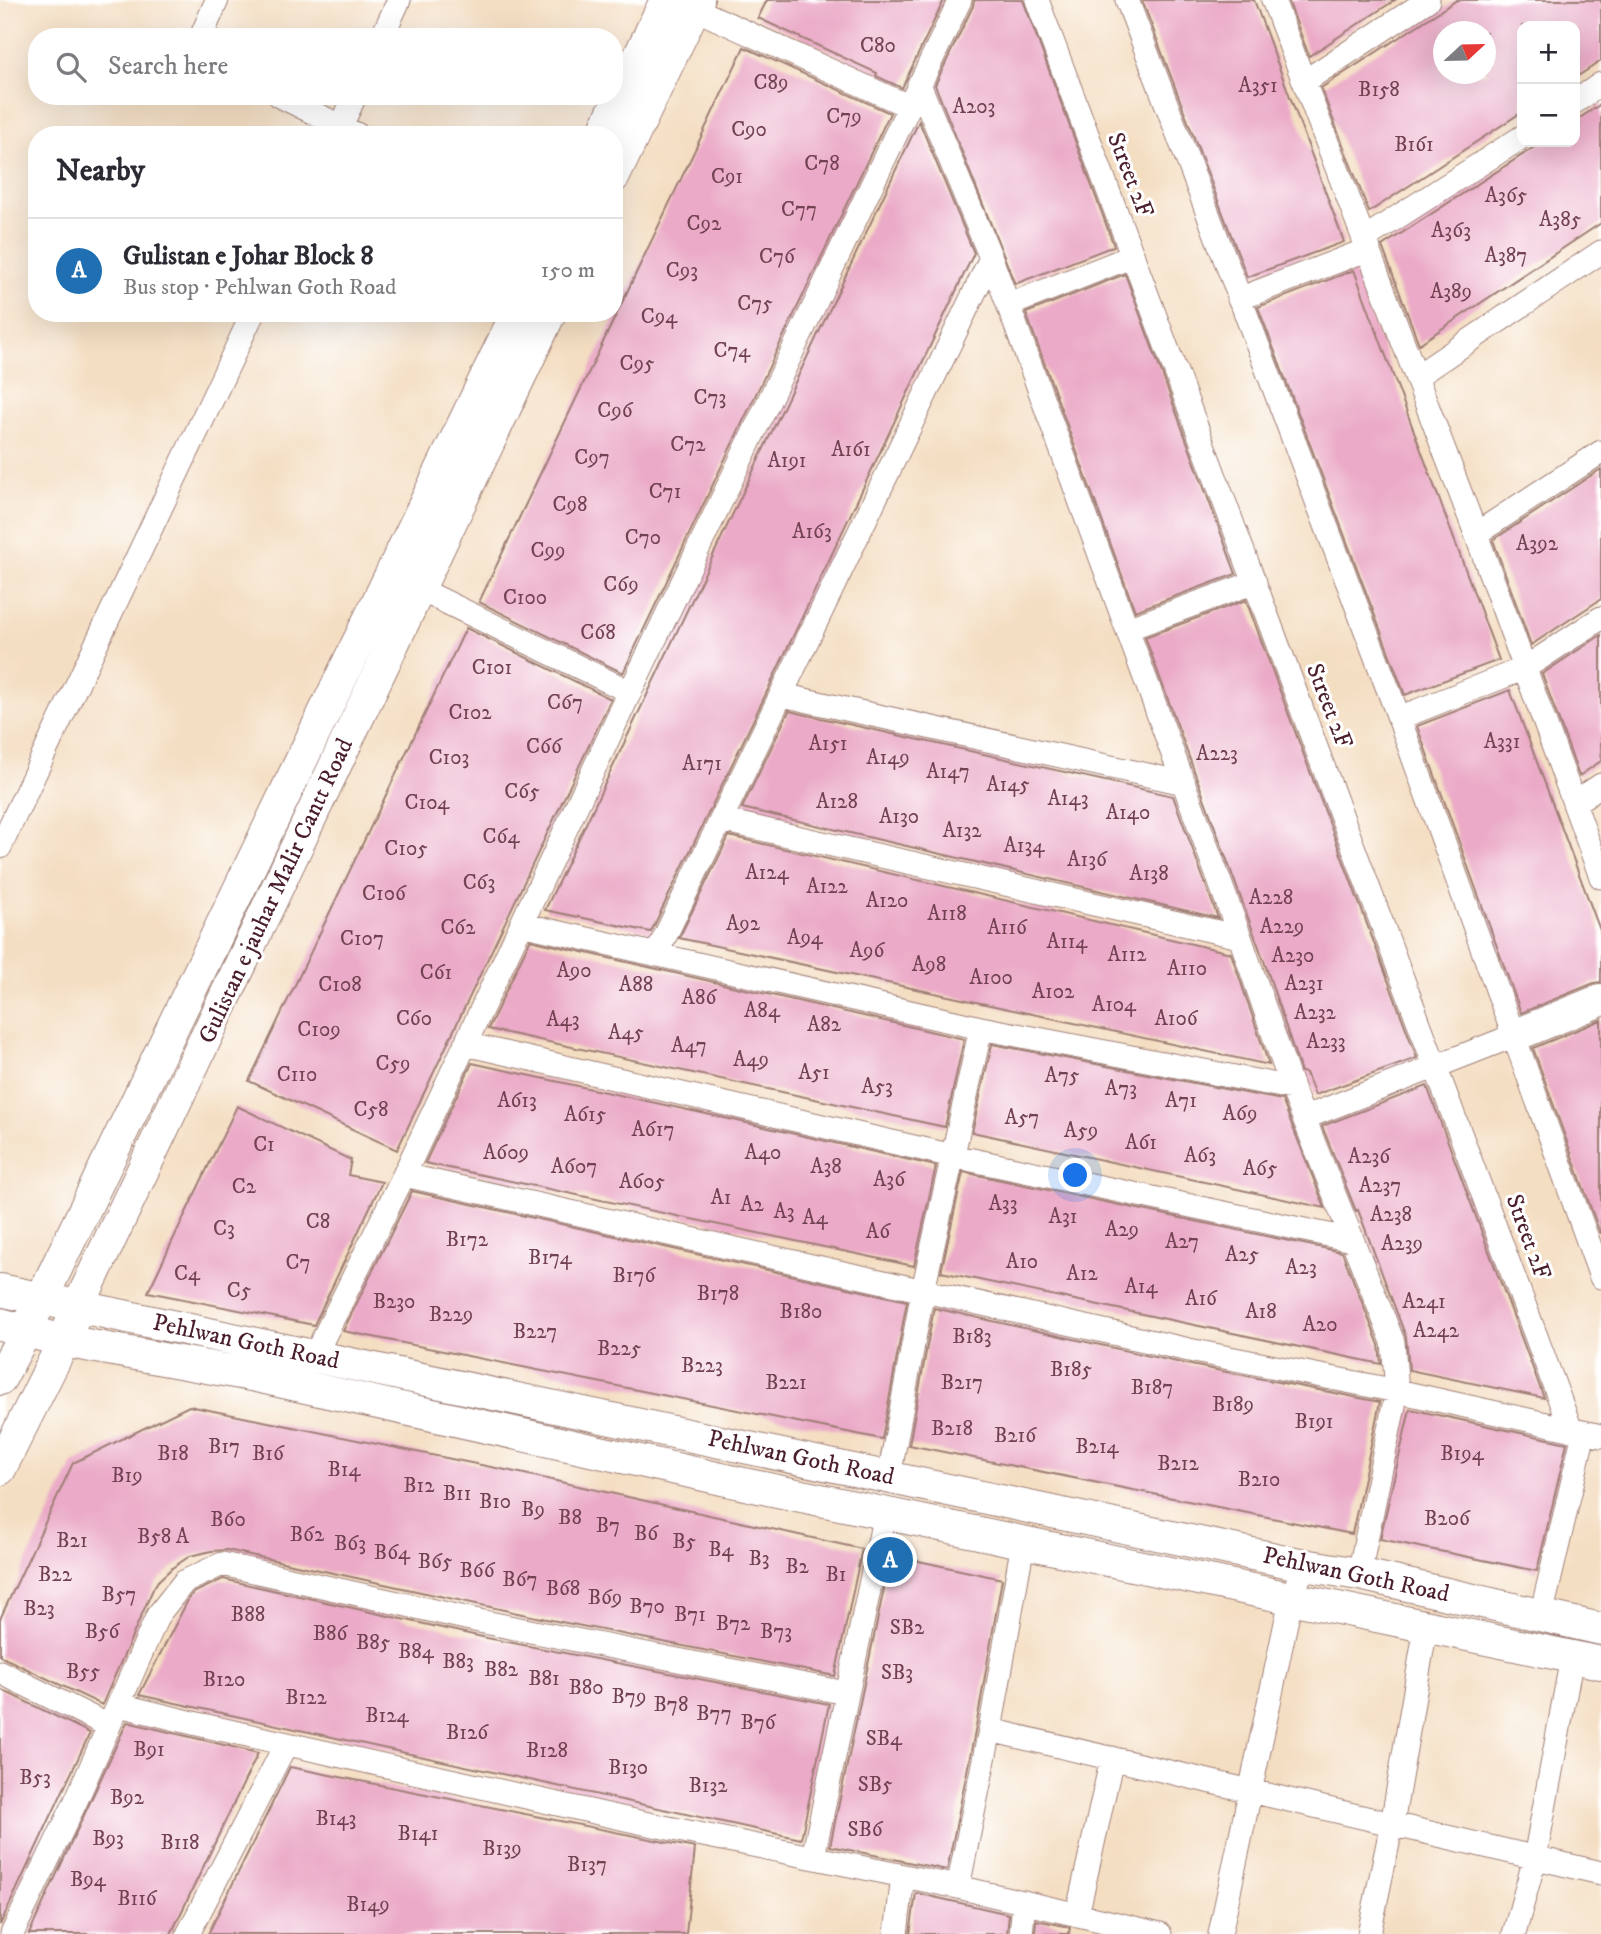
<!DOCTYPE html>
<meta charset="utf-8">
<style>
:root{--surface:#fff;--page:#f7f7f7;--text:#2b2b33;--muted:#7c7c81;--line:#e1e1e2;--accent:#1f6fb2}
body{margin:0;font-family:"IM FELL DW Pica",serif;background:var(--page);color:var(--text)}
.controls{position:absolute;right:21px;top:21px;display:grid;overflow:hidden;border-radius:14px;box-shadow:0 7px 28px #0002}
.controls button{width:63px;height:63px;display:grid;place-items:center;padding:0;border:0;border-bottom:2px solid var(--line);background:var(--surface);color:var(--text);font:35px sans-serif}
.compass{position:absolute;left:1433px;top:21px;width:63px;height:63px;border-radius:50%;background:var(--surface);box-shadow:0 7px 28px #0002;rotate:68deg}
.you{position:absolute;left:1076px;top:1176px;width:24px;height:24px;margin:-18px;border:5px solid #fff;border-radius:50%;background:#1a73e8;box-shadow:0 0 0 10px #1a73e833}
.badge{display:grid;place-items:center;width:46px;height:46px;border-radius:50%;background:var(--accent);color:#fff;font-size:23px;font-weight:700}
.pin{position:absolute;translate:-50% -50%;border:4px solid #fff;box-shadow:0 2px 7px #0006}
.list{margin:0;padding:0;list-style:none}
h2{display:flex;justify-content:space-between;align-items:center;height:91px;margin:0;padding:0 28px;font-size:30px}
h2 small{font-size:23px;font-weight:400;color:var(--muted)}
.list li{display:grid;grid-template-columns:46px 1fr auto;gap:21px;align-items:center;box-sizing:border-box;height:105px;padding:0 28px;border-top:2px solid var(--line)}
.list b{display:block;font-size:26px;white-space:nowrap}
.list p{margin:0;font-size:23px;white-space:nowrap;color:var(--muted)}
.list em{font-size:23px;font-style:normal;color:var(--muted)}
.icon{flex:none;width:38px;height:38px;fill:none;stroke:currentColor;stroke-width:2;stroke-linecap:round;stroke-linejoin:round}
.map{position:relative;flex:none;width:1601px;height:1934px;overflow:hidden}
.search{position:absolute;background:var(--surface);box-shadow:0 7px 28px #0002;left:28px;top:28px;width:595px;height:77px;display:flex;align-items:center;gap:18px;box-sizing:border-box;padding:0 24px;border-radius:28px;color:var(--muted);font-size:26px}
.panel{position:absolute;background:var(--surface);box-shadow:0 7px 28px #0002;left:28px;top:126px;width:595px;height:196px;border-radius:28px}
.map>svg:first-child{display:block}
.building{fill:#ebaac7;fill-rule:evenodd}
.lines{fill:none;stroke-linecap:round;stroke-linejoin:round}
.street-casing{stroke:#9f7e76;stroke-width:25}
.secondary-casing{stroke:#9f7e76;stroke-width:34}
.street{stroke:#fff;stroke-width:23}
.secondary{stroke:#fff;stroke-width:32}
.labels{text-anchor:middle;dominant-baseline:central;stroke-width:6;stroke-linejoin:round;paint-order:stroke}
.number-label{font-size:21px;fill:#724252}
.street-label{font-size:24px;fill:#4a1f2b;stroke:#fff}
</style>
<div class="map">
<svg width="1601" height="1934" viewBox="0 0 1601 1934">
<rect width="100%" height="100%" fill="#fff"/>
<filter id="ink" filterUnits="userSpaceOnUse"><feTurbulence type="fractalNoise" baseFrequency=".0143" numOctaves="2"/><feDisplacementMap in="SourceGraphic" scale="14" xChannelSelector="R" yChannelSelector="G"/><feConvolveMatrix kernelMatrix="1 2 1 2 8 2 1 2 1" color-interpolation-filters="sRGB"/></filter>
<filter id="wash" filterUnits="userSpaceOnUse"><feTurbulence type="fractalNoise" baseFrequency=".00686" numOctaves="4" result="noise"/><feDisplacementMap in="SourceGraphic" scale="28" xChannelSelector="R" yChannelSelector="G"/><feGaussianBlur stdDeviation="1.57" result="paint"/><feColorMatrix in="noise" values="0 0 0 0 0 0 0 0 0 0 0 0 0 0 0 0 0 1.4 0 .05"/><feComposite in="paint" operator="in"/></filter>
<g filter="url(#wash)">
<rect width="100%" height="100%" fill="#f4dec2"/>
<g id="blocks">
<path class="building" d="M767,0H944L902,88L876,76L877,73L758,18Z
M974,0H1023L1114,246L1015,284L935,85L973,6Z
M1142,0H1254L1344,242L1247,277Z
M1288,0H1395L1309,56Z
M1457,0H1601V61L1575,78V26H1522V112L1369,212L1321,88ZM1444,32H1486V74H1444Z
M744,47L890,113L623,673L479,602Z
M1601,104V223L1419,344L1382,246L1542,142H1575V121Z
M919,121L974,253L763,700L651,932L545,910Z
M1354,270L1499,660L1405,695L1258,307Z
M1125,274L1236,574L1135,611L1026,313Z
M1601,469V599L1531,645L1493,540Z
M1246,600L1417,1058L1315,1095L1306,1073L1301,1072L1264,961L1145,637Z
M466,628L611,699L397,1150L249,1081Z
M1601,635V761L1579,776L1542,674Z
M1510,690L1601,933V982L1594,983L1521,1013L1417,726Z
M789,711L1173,796L1218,918L742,808Z
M729,836L1231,953L1269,1065L679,938Z
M530,940L964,1039L945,1127L488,1029Z
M1601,1020V1233H1600L1533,1048Z
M992,1044L1282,1100L1325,1208L972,1132Z
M472,1063L720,1117L936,1166L914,1266L425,1163Z
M1427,1086L1544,1398L1409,1370L1406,1337L1358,1210L1356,1211L1322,1126Z
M237,1106L351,1160L348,1175L382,1182L314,1325L148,1292Z
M963,1172L1342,1252L1379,1345L1381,1364L941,1272Z
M412,1191L907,1301L882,1439L343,1331Z
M934,1308L1186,1364L1380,1402L1352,1534L909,1445Z
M189,1406L520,1473L862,1549L835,1676L536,1617L227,1550L211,1551L190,1556L172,1568L158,1581L153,1589L102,1705L0,1656V1619L73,1463Z
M1410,1409L1567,1443L1537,1571L1380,1539Z
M891,1555L1002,1579L976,1727L947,1870L830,1846Z
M223,1579L487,1638L829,1704L801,1839L139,1695L189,1598L193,1593Z
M0,1689L90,1733L0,1925Z
M127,1722L258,1753L171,1934H29Z
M290,1767L695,1848L686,1934H208Z
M916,1893L1009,1914L1007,1934H910Z
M1036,1920L1070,1927L1069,1934H1035Z"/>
</g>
</g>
<g filter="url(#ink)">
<use href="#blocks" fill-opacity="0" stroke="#9f7e76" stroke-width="2"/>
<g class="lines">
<g class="street-casing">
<path id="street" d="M1037,0L1571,1430
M1127,0L1399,718L1601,1277
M1273,0L1476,534L1601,877
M682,3L908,106
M201,37L217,0
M382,37L399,0
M1305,81L1428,0
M919,84L991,258L1240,937L1292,1088L1393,1342L1397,1391L1359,1574
M280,96L358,135
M1575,102L1601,84
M337,135L355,96
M1365,238L1522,137
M1239,299L1369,249
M1009,305L1133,256
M1417,376L1601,252
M1476,534L1601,452
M419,589L630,692
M1127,629L1255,582
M782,695L1184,783
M1399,718L1525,668L1601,618
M1574,803L1601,785
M721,820L1240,937
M0,847L253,313
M521,924L981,1028L1292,1088
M656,955L991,258
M465,1044L953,1156L1352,1240
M1304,1118L1513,1036
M404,1175L1189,1350L1397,1391L1601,1436
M314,1357L404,1175L630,692L960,0
M889,1477L923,1290L981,1028
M1541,1616L1584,1433
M0,1672L109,1726
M119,1705L193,1723L639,1822L958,1887L1160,1934
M990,1730L1601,1873
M813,1857L885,1514
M958,1887L990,1730L1023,1543
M1077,1915L1112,1758
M12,1934L75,1803L158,1615L184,1582L222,1564L479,1621L846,1693
M188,1934L286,1744
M896,1934L903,1876
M1021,1934L1024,1902
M1220,1934L1291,1599L1304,1565
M1369,1934L1392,1824L1426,1627
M1514,1934L1535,1858L1572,1657"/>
</g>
<g class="secondary-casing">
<path id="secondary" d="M602,135L666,0
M614,176L698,0
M1513,1036L1601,1000
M0,1290L1304,1565L1359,1574L1601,1629
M0,1324L64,1341L251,1375L749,1485L1601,1663
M0,1379L26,1331L517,313
M0,1469L64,1341L78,1307L550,313"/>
</g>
<use href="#street" class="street"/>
<use href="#secondary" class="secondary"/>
</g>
</g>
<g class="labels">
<g class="number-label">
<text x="878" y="46">C80</text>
<text x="771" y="83">C89</text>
<text x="1258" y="86">A351</text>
<text x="1379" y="90">B158</text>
<text x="974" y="107">A203</text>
<text x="844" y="117">C79</text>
<text x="749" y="130">C90</text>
<text x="1414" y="145">B161</text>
<text x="822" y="164">C78</text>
<text x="727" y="177">C91</text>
<text x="1506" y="196">A365</text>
<text x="799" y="210">C77</text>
<text x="1560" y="220">A385</text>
<text x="704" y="224">C92</text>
<text x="1451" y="231">A363</text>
<text x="1506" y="256">A387</text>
<text x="777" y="257">C76</text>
<text x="682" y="271">C93</text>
<text x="1451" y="292">A389</text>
<text x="755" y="304">C75</text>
<text x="659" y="317">C94</text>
<text x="732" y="351">C74</text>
<text x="637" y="364">C95</text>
<text x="710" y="398">C73</text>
<text x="615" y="411">C96</text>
<text x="688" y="445">C72</text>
<text x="851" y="450">A161</text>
<text x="592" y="458">C97</text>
<text x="787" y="461">A191</text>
<text x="665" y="492">C71</text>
<text x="570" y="505">C98</text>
<text x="812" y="532">A163</text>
<text x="643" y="538">C70</text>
<text x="1537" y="544">A392</text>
<text x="548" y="551">C99</text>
<text x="621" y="585">C69</text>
<text x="525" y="598">C100</text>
<text x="598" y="633">C68</text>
<text x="492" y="668">C101</text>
<text x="565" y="703">C67</text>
<text x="470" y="713">C102</text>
<text x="1502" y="742">A331</text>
<text x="828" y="744">A151</text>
<text x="544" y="747">C66</text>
<text x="1217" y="754">A223</text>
<text x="449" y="758">C103</text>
<text x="888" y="758">A149</text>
<text x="702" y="764">A171</text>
<text x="948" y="772">A147</text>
<text x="1008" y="785">A145</text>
<text x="522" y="792">C65</text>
<text x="1068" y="799">A143</text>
<text x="837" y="802">A128</text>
<text x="427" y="803">C104</text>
<text x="1128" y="813">A140</text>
<text x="899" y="817">A130</text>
<text x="962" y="831">A132</text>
<text x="501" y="837">C64</text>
<text x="1024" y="846">A134</text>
<text x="406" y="849">C105</text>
<text x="1087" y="860">A136</text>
<text x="767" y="873">A124</text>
<text x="1149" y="874">A138</text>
<text x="479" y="883">C63</text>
<text x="827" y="887">A122</text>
<text x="384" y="894">C106</text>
<text x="1271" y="898">A228</text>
<text x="887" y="901">A120</text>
<text x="947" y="914">A118</text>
<text x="743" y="924">A92</text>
<text x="1282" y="927">A229</text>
<text x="458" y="928">C62</text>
<text x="1007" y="928">A116</text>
<text x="805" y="938">A94</text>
<text x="362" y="939">C107</text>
<text x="1067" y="942">A114</text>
<text x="867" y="951">A96</text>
<text x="1127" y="955">A112</text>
<text x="1293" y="956">A230</text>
<text x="929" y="965">A98</text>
<text x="1187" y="969">A110</text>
<text x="574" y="971">A90</text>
<text x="436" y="973">C61</text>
<text x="991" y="978">A100</text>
<text x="1304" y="984">A231</text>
<text x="340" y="985">C108</text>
<text x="636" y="985">A88</text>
<text x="1053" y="992">A102</text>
<text x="699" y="998">A86</text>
<text x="1114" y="1005">A104</text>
<text x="762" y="1011">A84</text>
<text x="1315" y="1013">A232</text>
<text x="414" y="1019">C60</text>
<text x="1176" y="1019">A106</text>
<text x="563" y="1020">A43</text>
<text x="824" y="1025">A82</text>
<text x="319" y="1030">C109</text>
<text x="626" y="1033">A45</text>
<text x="1326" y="1042">A233</text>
<text x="689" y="1046">A47</text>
<text x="751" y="1060">A49</text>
<text x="393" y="1064">C59</text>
<text x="814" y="1073">A51</text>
<text x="297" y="1075">C110</text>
<text x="1062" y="1076">A75</text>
<text x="877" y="1087">A53</text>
<text x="1121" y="1089">A73</text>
<text x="517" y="1101">A613</text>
<text x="1181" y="1101">A71</text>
<text x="371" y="1110">C58</text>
<text x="1240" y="1114">A69</text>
<text x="585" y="1115">A615</text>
<text x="1022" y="1118">A57</text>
<text x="653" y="1130">A617</text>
<text x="1081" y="1131">A59</text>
<text x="1141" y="1143">A61</text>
<text x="264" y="1145">C1</text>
<text x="506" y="1153">A609</text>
<text x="763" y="1153">A40</text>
<text x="1200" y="1156">A63</text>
<text x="1369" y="1157">A236</text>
<text x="574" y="1167">A607</text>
<text x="826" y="1167">A38</text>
<text x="1260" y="1169">A65</text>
<text x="889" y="1180">A36</text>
<text x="642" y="1182">A605</text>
<text x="1380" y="1186">A237</text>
<text x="244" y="1187">C2</text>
<text x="721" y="1198">A1</text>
<text x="1003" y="1204">A33</text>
<text x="752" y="1205">A2</text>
<text x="784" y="1212">A3</text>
<text x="1391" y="1215">A238</text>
<text x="1063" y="1217">A31</text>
<text x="815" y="1218">A4</text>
<text x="318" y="1222">C8</text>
<text x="224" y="1229">C3</text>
<text x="1122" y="1230">A29</text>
<text x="878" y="1232">A6</text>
<text x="467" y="1240">B172</text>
<text x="1182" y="1242">A27</text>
<text x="1402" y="1244">A239</text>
<text x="1242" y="1255">A25</text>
<text x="550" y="1258">B174</text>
<text x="1022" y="1262">A10</text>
<text x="298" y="1263">C7</text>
<text x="1301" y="1268">A23</text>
<text x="187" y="1274">C4</text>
<text x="1082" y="1274">A12</text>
<text x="634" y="1276">B176</text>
<text x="1141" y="1287">A14</text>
<text x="239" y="1291">C5</text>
<text x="718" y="1294">B178</text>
<text x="1201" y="1299">A16</text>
<text x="394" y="1302">B230</text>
<text x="1424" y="1302">A241</text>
<text x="801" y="1312">B180</text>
<text x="1261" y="1312">A18</text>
<text x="451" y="1315">B229</text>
<text x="1320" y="1325">A20</text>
<text x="1436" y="1331">A242</text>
<text x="535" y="1332">B227</text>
<text x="972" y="1337">B183</text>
<text x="619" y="1349">B225</text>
<text x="702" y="1366">B223</text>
<text x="1071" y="1370">B185</text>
<text x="786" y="1383">B221</text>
<text x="962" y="1383">B217</text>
<text x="1152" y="1388">B187</text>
<text x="1233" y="1405">B189</text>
<text x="1314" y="1422">B191</text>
<text x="952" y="1429">B218</text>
<text x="1015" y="1436">B216</text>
<text x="224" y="1447">B17</text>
<text x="1097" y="1447">B214</text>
<text x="173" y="1454">B18</text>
<text x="268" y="1454">B16</text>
<text x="1462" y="1454">B194</text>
<text x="1178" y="1464">B212</text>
<text x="344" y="1470">B14</text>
<text x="127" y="1476">B19</text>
<text x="1259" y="1480">B210</text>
<text x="419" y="1486">B12</text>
<text x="457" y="1494">B11</text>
<text x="495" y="1502">B10</text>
<text x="533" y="1510">B9</text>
<text x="570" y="1518">B8</text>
<text x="1447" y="1519">B206</text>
<text x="228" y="1520">B60</text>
<text x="608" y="1526">B7</text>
<text x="646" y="1534">B6</text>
<text x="307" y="1535">B62</text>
<text x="163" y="1537">B58 A</text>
<text x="72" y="1541">B21</text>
<text x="684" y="1542">B5</text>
<text x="350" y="1544">B63</text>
<text x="721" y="1550">B4</text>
<text x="392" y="1553">B64</text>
<text x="759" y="1559">B3</text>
<text x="435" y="1562">B65</text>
<text x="797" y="1567">B2</text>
<text x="477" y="1571">B66</text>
<text x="55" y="1575">B22</text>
<text x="836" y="1575">B1</text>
<text x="520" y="1580">B67</text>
<text x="563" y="1589">B68</text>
<text x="119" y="1595">B57</text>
<text x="605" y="1598">B69</text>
<text x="647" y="1607">B70</text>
<text x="39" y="1609">B23</text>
<text x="248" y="1615">B88</text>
<text x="690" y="1615">B71</text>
<text x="733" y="1624">B72</text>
<text x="907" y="1628">SB2</text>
<text x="102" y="1632">B56</text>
<text x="776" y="1632">B73</text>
<text x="330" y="1634">B86</text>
<text x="373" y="1643">B85</text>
<text x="416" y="1652">B84</text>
<text x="458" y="1662">B83</text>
<text x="501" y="1670">B82</text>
<text x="83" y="1672">B55</text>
<text x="897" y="1673">SB3</text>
<text x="544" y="1679">B81</text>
<text x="224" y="1680">B120</text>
<text x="586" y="1688">B80</text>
<text x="629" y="1697">B79</text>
<text x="306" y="1698">B122</text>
<text x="671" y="1705">B78</text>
<text x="714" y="1714">B77</text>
<text x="387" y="1716">B124</text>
<text x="758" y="1723">B76</text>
<text x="467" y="1733">B126</text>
<text x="884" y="1739">SB4</text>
<text x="149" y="1750">B91</text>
<text x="547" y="1751">B128</text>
<text x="628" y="1768">B130</text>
<text x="35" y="1778">B53</text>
<text x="875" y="1785">SB5</text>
<text x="708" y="1786">B132</text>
<text x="127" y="1798">B92</text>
<text x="336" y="1819">B143</text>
<text x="865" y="1830">SB6</text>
<text x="418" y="1834">B141</text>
<text x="108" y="1839">B93</text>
<text x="180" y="1843">B118</text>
<text x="502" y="1849">B139</text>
<text x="587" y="1865">B137</text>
<text x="88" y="1880">B94</text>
<text x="137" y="1899">B116</text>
<text x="368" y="1905">B149</text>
</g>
<g class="street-label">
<text transform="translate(1130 175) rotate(69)">Street 2F</text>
<text transform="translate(1329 706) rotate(69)">Street 2F</text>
<text transform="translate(276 891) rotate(-65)">Gulistan e jauhar Malir Cantt Road</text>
<text transform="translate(1528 1237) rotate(70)">Street 2F</text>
<text transform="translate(246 1342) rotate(12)">Pehlwan Goth Road</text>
<text transform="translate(801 1458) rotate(12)">Pehlwan Goth Road</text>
<text transform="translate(1356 1575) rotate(12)">Pehlwan Goth Road</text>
</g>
</g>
</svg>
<div class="controls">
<button>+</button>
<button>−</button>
</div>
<svg class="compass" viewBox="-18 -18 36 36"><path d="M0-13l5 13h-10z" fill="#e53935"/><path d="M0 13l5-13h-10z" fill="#7c7c81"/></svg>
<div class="you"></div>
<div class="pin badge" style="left:890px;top:1560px">A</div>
<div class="search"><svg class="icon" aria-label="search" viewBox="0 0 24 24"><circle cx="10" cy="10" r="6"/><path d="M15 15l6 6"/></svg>Search here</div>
<section class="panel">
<h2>Nearby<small></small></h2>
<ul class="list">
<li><span class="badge">A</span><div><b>Gulistan e Johar Block 8</b><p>Bus stop · Pehlwan Goth Road</p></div><em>150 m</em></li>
</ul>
</section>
</div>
